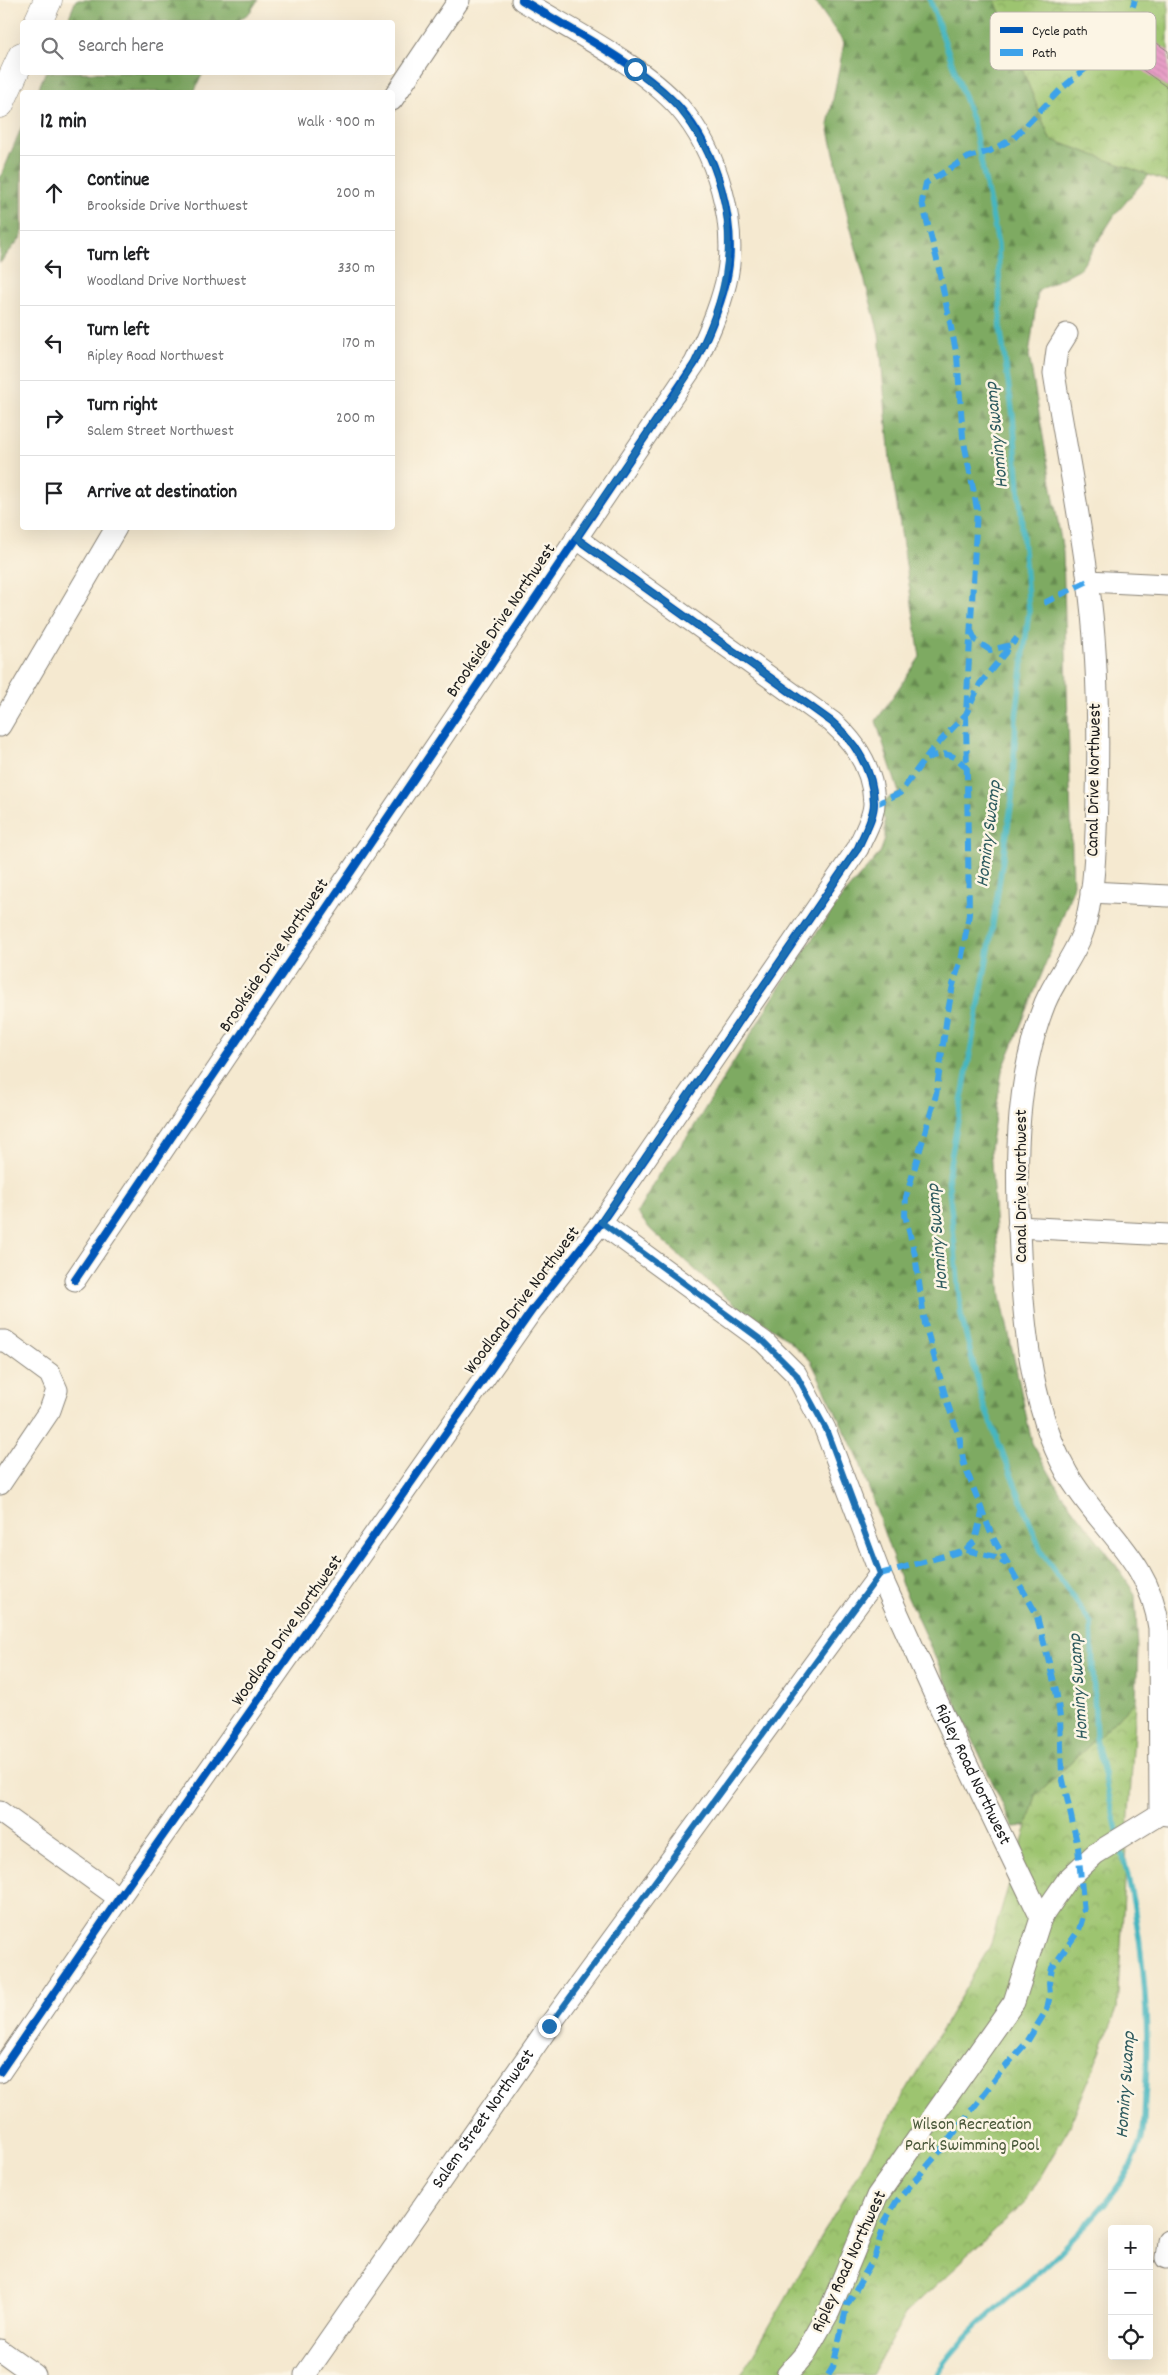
<!DOCTYPE html>
<meta charset="utf-8">
<style>
:root{--surface:#fff;--page:#f6f6f6;--text:#202124;--muted:#757577;--line:#e0e0e0}
body{margin:0;font-family:Dekko,sans-serif;background:var(--page);color:var(--text)}
.controls{position:absolute;right:15px;bottom:15px;display:grid;overflow:hidden;border-radius:5px;box-shadow:0 5px 20px #0002}
.controls button{width:45px;height:45px;display:grid;place-items:center;padding:0;border:0;border-bottom:1px solid var(--line);background:var(--surface);color:var(--text);font:25px sans-serif}
.stop{position:absolute;width:15px;height:15px;margin:-11px;border:4px solid #1f6fb2;border-radius:50%;background:#fff}
.stop.end{background:#1f6fb2;border-color:#fff;box-shadow:0 1px 5px #0008}
.list{margin:0;padding:0;list-style:none}
h2{display:flex;justify-content:space-between;align-items:center;height:65px;margin:0;padding:0 20px;font-size:21px}
h2 small{font-size:16px;font-weight:400;color:var(--muted)}
.list li{display:grid;grid-template-columns:32px 1fr auto;gap:15px;align-items:center;box-sizing:border-box;height:75px;padding:0 20px;border-top:1px solid var(--line)}
.list b{display:block;font-size:19px;white-space:nowrap}
.list p{margin:0;font-size:16px;white-space:nowrap;color:var(--muted)}
.list em{font-size:16px;font-style:normal;color:var(--muted)}
.icon{flex:none;width:28px;height:28px;fill:none;stroke:currentColor;stroke-width:2;stroke-linecap:round;stroke-linejoin:round}
.map{position:relative;flex:none;width:1168px;height:2375px;overflow:hidden}
.search{position:absolute;background:var(--surface);box-shadow:0 5px 20px #0002;left:20px;top:20px;width:375px;height:55px;display:flex;align-items:center;gap:12px;box-sizing:border-box;padding:0 18px;border-radius:5px;color:var(--muted);font-size:19px}
.panel{position:absolute;background:var(--surface);box-shadow:0 5px 20px #0002;left:20px;top:90px;width:375px;height:440px;border-radius:5px}
.map>svg:first-child{display:block}
.forest{fill:url(#forest-firs);stroke:#4d633f}
.park{fill:url(#park-crowns);stroke:#5c7046}
.lines{fill:none;stroke-linecap:round;stroke-linejoin:round}
.stream{stroke:#47b6c0;stroke-width:5.5}
.building{fill:url(#building-back-hatch)}
.street-casing{stroke:#888276;stroke-width:23}
.secondary-casing{stroke:#888276;stroke-width:29}
.street{stroke:#fff;stroke-width:21}
.secondary{stroke:#fff;stroke-width:28}
.quiet{stroke:#3da2ea;stroke-width:6;stroke-dasharray:12 6;stroke-linecap:butt}
.cycleway-casing{stroke:#fcf5e5;stroke-width:11}
.cycleway{stroke:#0057b8;stroke-width:8}
.route{stroke:#1f6fb2;stroke-width:6}
.labels{text-anchor:middle;dominant-baseline:central;stroke-width:5;stroke-linejoin:round;paint-order:stroke}
.street-label{font-size:18px;fill:#1c1c1c;stroke:#fcf5e5}
.park-label{font-size:18px;fill:#495739;stroke:#fcf5e5}
.water-label{font-size:19px;font-style:italic;fill:#2d5a5e;stroke:#fcf5e5}
.key{fill:#fcf5e5;stroke:#b9b4a9;stroke-width:1}
.key-label{font-size:14px;fill:#1c1c1c}
</style>
<div class="map">
<svg width="1168" height="2375" viewBox="0 0 1168 2375">
<defs>
<pattern id="forest-firs" width="22" height="20" patternUnits="userSpaceOnUse" patternTransform="scale(1.25)"><rect width="22" height="20" fill="#7eaa62"/><path d="M5 1l3.5 6h-7zM16 11l3.5 6h-7z" fill="#668a50"/></pattern>
<pattern id="park-crowns" width="20" height="18" patternUnits="userSpaceOnUse" patternTransform="scale(1.25)"><rect width="20" height="18" fill="#9dc46f"/><path d="M2 6a3 3 0 1 1 6 0M12 15a3 3 0 1 1 6 0" fill="none" stroke="#87a860"/></pattern>
<pattern id="building-back-hatch" width="6" height="6" patternUnits="userSpaceOnUse" patternTransform="scale(1.25)"><rect width="6" height="6" fill="#e89fc7"/><path d="M-1 5l2 2M0 0l6 6M5-1l2 2" fill="none" stroke="#c688aa"/></pattern>
</defs>
<rect width="100%" height="100%" fill="#fcf5e5"/>
<filter id="ink" filterUnits="userSpaceOnUse"><feTurbulence type="fractalNoise" baseFrequency=".02" numOctaves="2"/><feDisplacementMap in="SourceGraphic" scale="10" xChannelSelector="R" yChannelSelector="G"/><feConvolveMatrix kernelMatrix="1 2 1 2 8 2 1 2 1" color-interpolation-filters="sRGB"/></filter>
<filter id="wash" filterUnits="userSpaceOnUse"><feTurbulence type="fractalNoise" baseFrequency=".0096" numOctaves="4" result="noise"/><feDisplacementMap in="SourceGraphic" scale="20" xChannelSelector="R" yChannelSelector="G"/><feGaussianBlur stdDeviation="1.12" result="paint"/><feColorMatrix in="noise" values="0 0 0 0 0 0 0 0 0 0 0 0 0 0 0 0 0 1.4 0 .05"/><feComposite in="paint" operator="in"/></filter>
<g filter="url(#wash)">
<rect width="100%" height="100%" fill="#f5e9d0"/>
<path class="forest" d="M76,0H258L250,12L237,22H67Z
M814,0H995L1050,139L1149,175L1114,216L1081,268L1038,291L1029,355L1063,552L1073,888L1043,971L1002,1071L990,1149L1001,1297L1032,1443L1061,1493L1112,1559L1135,1594L1138,1649L1136,1701L1036,1796L1027,1826L1013,1827L902,1585L859,1460L811,1361L782,1335L731,1302L651,1230L637,1213L659,1175L690,1133L784,980L841,898L880,853L885,839V820L874,805L899,793L876,721L920,657L890,460L879,334L847,214L828,125L844,43Z
M45,73V72L203,73L194,92H37Z
M22,126V236L0,263V179Z"/>
<path class="park" d="M995,0H1168V182L1050,139Z
M1136,1701L1117,2010L1070,2126L1026,2201L906,2313L872,2375H741L990,1946L1036,1796Z"/>
<g class="lines">
<path class="stream" d="M930,0L973,122L998,244L1001,333L1013,416L1029,611L1016,718L1012,800L989,949L948,1175L961,1315L983,1403L1042,1553L1091,1623L1096,1738L1118,1835
M936,2375C968,2325 1021,2292 1062,2250C1091,2219 1129,2183 1141,2141C1145,2128 1144,2112 1145,2099C1151,2015 1142,1926 1120,1844"/>
</g>
<g id="blocks">
<path class="building" d="M1154,41L1168,51V88L1137,66Z"/>
</g>
</g>
<g filter="url(#ink)">
<use href="#blocks" fill-opacity="0" stroke="#888276" stroke-width="1"/>
<g class="lines">
<g class="street-casing">
<g id="street">
<path d="M392,100L459,0"/>
<path d="M1067,334L1057,350L1054,373C1065,442 1079,511 1088,581C1098,652 1099,725 1097,797C1096,830 1096,863 1091,895C1089,908 1087,922 1082,934C1073,958 1055,979 1045,1003C1017,1074 1015,1155 1019,1230C1022,1308 1028,1404 1067,1473C1099,1529 1150,1558 1159,1628L1160,1814"/>
<path d="M1088,581L1168,585"/>
<path d="M0,726L116,528"/>
<path d="M1091,892L1168,896"/>
<path id="s1" d="M601,1223L764,1342L796,1374L825,1429L880,1574L945,1718L1041,1918L1014,2002L877,2196L829,2312L805,2354L787,2375"/>
<path d="M1018,1227L1168,1235"/>
<path d="M75,1280L695,363C707,337 719,311 726,282C739,226 717,150 679,107C640,64 572,31 522,0"/>
<path d="M0,1341H5L50,1374L57,1390L50,1410L0,1484"/>
<path d="M0,1812L119,1898"/>
<path d="M1041,1918L1068,1879L1095,1854L1160,1814L1168,1815"/>
<path d="M0,2072L119,1898L533,1309L601,1223L858,848C863,835 874,818 874,803C873,770 856,743 832,722L576,538"/>
<path d="M1166,2258L1168,2241"/>
<path d="M0,2350L35,2375"/>
<path id="s2" d="M305,2375L549,2026L880,1574"/>
</g>
</g>
<g class="secondary-casing">
<path id="secondary" d="M38,22L48,0
M0,104L22,56"/>
</g>
<use href="#street" class="street"/>
<use href="#secondary" class="secondary"/>
<path class="quiet" d="M1044,603L1088,581
M971,631L976,641L990,650L1011,645
M926,759C944,750 955,754 967,769
M874,805L900,793L930,752L966,714L980,684L1017,638
M966,1550L975,1541L982,1513
M880,1574L966,1550L995,1557L1006,1564
M828,2375L833,2367L847,2305L875,2256L885,2221L896,2202L942,2149L999,2074L1027,2042L1047,2009L1050,1995L1049,1983L1052,1968L1079,1930L1084,1913L1078,1847L1062,1776L1060,1717L1056,1690L1045,1647L1036,1613L992,1536L964,1464L959,1436L947,1402L925,1324L915,1255L905,1215L906,1197L936,1095L947,1016L953,985L962,956L969,914L966,714L977,509L963,437L957,356L937,260L922,202L926,183L969,157L990,151L1014,138L1061,89L1115,44L1124,31L1135,0"/>
<g class="cycleway-casing">
<path id="cycleway" d="M75,1280L695,363C707,337 719,311 726,282C739,226 717,150 679,107C640,64 572,31 522,0
M0,2072L119,1898L533,1309L601,1223L858,848C863,835 874,818 874,803C873,770 856,743 832,722L576,538"/>
</g>
<use href="#cycleway" class="cycleway"/>
</g>
</g>
<g class="lines" filter="url(#ink)">
<path class="route" d="M549,2026L880,1574L826,1429L796,1374L764,1342L601,1222L858,848C863,835 874,818 874,803C873,770 856,743 832,722L576,538C600,502 624,467 649,431C664,408 683,386 695,362C740,274 743,189 680,109C668,93 650,82 635,69"/>
</g>
<g class="labels">
<g class="street-label">
<text transform="translate(502 621) rotate(-56)">Brookside Drive Northwest</text>
<text transform="translate(1095 780) rotate(-89)">Canal Drive Northwest</text>
<text transform="translate(275 956) rotate(-56)">Brookside Drive Northwest</text>
<text transform="translate(1022 1186) rotate(-90)">Canal Drive Northwest</text>
<text transform="translate(523 1301) rotate(-53)">Woodland Drive Northwest</text>
<text transform="translate(288 1631) rotate(-55)">Woodland Drive Northwest</text>
<text stroke="none"><textPath href="#s1" startOffset="685">Ripley Road Northwest</textPath></text>
<text stroke="none"><textPath href="#s2" startOffset="312">Salem Street Northwest</textPath></text>
<text transform="translate(850 2262) rotate(-65)">Ripley Road Northwest</text>
</g>
<g class="park-label">
<text x="972" y="2125">Wilson Recreation<tspan x="972" dy="21">Park Swimming Pool</tspan></text>
</g>
<g class="water-label">
<text transform="translate(998 435) rotate(-96)">Hominy Swamp</text>
<text transform="translate(990 834) rotate(-83)">Hominy Swamp</text>
<text transform="translate(939 1237) rotate(-95)">Hominy Swamp</text>
<text transform="translate(1080 1687) rotate(-94)">Hominy Swamp</text>
<text transform="translate(1127 2085) rotate(-86)">Hominy Swamp</text>
</g>
</g>
<rect x="990" y="12" width="166" height="58" rx="8" class="key"/>
<rect x="1000" y="27" width="23" height="6" fill="#0057b8"/>
<rect x="1000" y="49" width="23" height="7" fill="#3da2ea"/>
<g class="key-label">
<text x="1032" y="35">Cycle path</text>
<text x="1032" y="57">Path</text>
</g>
</svg>
<div class="controls">
<button>+</button>
<button>−</button>
<button><svg class="icon" aria-label="locate" viewBox="0 0 24 24"><circle cx="12" cy="12" r="6"/><path d="M12 2v4M12 18v4M2 12h4M18 12h4"/></svg></button>
</div>
<div class="stop" style="left:635px;top:69px"></div>
<div class="stop end" style="left:549px;top:2026px"></div>
<div class="search"><svg class="icon" aria-label="search" viewBox="0 0 24 24"><circle cx="10" cy="10" r="6"/><path d="M15 15l6 6"/></svg>Search here</div>
<section class="panel">
<h2>12 min<small>Walk · 900 m</small></h2>
<ul class="list">
<li><svg class="icon" aria-label="ahead" viewBox="0 0 24 24"><path d="M12 20V5M6 11l6-6 6 6"/></svg><div><b>Continue</b><p>Brookside Drive Northwest</p></div><em>200 m</em></li>
<li><svg class="icon" aria-label="left" viewBox="0 0 24 24"><path d="M17 20v-9H6M10 6l-5 5 5 5"/></svg><div><b>Turn left</b><p>Woodland Drive Northwest</p></div><em>330 m</em></li>
<li><svg class="icon" aria-label="left" viewBox="0 0 24 24"><path d="M17 20v-9H6M10 6l-5 5 5 5"/></svg><div><b>Turn left</b><p>Ripley Road Northwest</p></div><em>170 m</em></li>
<li><svg class="icon" aria-label="right" viewBox="0 0 24 24"><path d="M7 20v-9h11M14 6l5 5-5 5"/></svg><div><b>Turn right</b><p>Salem Street Northwest</p></div><em>200 m</em></li>
<li><svg class="icon" aria-label="arrive" viewBox="0 0 24 24"><path d="M6 21V4h12l-3 4 3 4H6"/></svg><div><b>Arrive at destination</b></div></li>
</ul>
</section>
</div>
